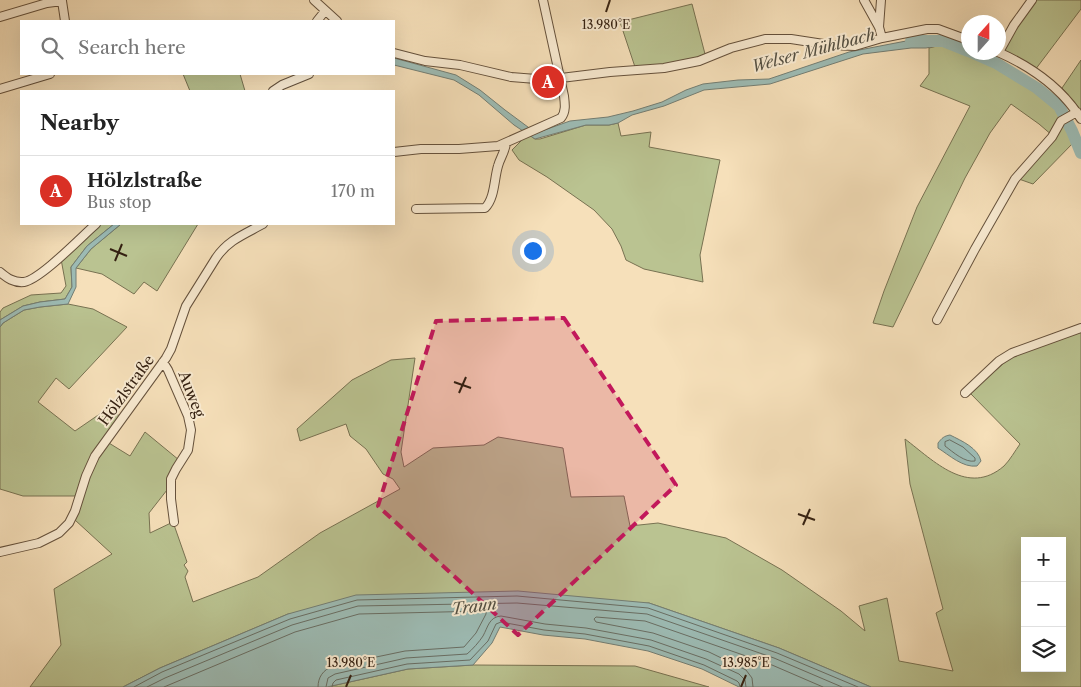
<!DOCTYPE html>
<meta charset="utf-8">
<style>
:root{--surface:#fff;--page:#f6f6f6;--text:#222;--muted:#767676;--line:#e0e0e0;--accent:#d93025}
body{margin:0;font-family:"Libre Caslon Text",serif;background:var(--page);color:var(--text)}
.controls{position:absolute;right:15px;bottom:15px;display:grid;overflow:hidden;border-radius:0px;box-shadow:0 5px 20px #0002}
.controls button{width:45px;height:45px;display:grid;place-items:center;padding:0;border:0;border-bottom:1px solid var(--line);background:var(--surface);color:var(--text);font:25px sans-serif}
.compass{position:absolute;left:961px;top:15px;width:45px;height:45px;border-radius:50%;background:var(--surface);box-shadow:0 5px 20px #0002;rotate:21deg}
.you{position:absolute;left:532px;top:250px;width:18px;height:18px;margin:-12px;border:4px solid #fff;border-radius:50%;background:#1a73e8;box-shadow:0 0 0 8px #1a73e833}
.badge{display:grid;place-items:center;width:32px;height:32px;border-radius:50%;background:var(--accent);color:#fff;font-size:16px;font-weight:700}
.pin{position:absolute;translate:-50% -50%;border:2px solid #fff;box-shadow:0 1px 5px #0006}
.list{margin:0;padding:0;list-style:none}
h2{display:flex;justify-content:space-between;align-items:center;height:65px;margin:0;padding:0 20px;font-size:21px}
h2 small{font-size:16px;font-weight:400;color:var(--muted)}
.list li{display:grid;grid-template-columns:32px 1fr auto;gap:15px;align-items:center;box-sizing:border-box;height:70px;padding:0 20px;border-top:1px solid var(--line)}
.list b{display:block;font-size:19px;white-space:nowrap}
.list p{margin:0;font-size:16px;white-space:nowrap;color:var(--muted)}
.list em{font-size:16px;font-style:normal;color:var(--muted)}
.icon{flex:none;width:28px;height:28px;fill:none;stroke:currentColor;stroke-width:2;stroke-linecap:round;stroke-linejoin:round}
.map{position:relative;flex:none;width:1081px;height:687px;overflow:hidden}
.search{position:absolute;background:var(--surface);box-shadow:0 5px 20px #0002;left:20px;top:20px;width:375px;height:55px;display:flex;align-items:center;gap:12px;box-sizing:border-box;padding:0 18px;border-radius:0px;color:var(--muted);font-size:19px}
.panel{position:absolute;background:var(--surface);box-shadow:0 5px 20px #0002;left:20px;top:90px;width:375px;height:135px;border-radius:0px}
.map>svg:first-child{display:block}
.green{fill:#bac391;stroke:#787252;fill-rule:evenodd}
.water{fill:#9dbcb5;stroke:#737e74}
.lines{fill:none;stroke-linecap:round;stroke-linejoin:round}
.shore{stroke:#696e64;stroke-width:1}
.river{stroke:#9dbcb5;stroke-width:12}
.minor-casing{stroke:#65513c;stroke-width:10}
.minor{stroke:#f9ebd2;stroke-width:8}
.marked{fill:#c2185b;fill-opacity:0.2;stroke:#c2185b;stroke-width:4;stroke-dasharray:10 6;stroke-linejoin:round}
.ticks{fill:none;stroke:#352112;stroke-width:2}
.labels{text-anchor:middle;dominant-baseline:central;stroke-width:4;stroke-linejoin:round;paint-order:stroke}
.street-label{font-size:15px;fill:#352112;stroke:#f9ebd2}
.water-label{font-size:16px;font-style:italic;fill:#545043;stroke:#f9ebd2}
.ticks-label{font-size:12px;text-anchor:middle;fill:#352112;stroke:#f9ebd2;stroke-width:4;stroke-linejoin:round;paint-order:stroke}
</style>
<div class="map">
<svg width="1081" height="687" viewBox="0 0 1081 687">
<rect width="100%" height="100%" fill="#f6e0ba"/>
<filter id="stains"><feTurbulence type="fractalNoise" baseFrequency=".004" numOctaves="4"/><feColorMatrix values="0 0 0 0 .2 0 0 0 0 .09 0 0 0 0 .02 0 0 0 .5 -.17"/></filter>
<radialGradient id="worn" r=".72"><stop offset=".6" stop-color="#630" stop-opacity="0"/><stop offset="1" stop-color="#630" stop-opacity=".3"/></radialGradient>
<path class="green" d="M1034,0H1081V9L1035,70L1000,50Z
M692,4L705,54L684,63L635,67L620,22Z
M941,45L994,65L1035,90L1056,107L1063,120L1074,142L1033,184L1016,178L1053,136L1039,124L1011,104L990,133L965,178L893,327L873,323L884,291L917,207L970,106L920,86L929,74V48Z
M1081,60V109H1080L1062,88Z
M183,74H240L245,91H190Z
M618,123L621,136L651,132L649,147L720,160L700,255L703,282L644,269L626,260L621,246L612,229L594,210L547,177L519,160L512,150L528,134L535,139H540L586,125H609Z
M101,224H114L87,246L71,267L72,287L65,299L40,302L23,306L0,320V312L3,308L31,295L61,293L66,286L61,259Z
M121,224H198L157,291L144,282L134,294L102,274L76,268L91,249Z
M68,304L93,309L127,327L69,389L56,378L38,402L75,431L107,409L120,416L104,440L130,456L145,432L179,460L167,490L149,513L150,533L173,522L187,562L184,565L188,571L185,577L193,602L258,577L320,533L400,489L393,479L383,474L366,449L350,436L346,424L300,441L297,429L352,380L391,360L415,358L401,452L404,467L433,448L484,445L498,437L563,448L571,497L624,496L630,526L658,523L726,538L782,570L841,611L865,631L859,606L887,598L899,661L953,671L936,613L943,609L910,484L905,439C934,461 968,497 1004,466C1010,460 1015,451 1020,444L970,393L1012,356L1081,331V687H871L779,648L649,603L288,614L160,668L123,687H30L61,645L54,589L112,554L75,520L77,496H23L0,489V327L3,323L24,310L40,307ZM1025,541H1062V668H1025Z
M473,665L635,666L709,687H327L408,669Z"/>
<path class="water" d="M906,41H943L968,51V52L971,53L996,63L1037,88L1059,106L1068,119L1081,148V157L1063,120L1056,107L1035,90L994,65L942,45L926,48H911L863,54L770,84L704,90L664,106L632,115L618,123L609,125H586L535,139L514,125L479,95L454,80L394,65V58L456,75L480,90L505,110L536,133L570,121L608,117L633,111L662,102L686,90L703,84L738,80L769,79L849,52Z
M114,224H121L91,249L76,268V287L68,304L40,307L24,310L3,323L0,327V320L23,306L40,302L65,299L72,287L71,267L87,246Z
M950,435C962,441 978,448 981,461L977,466C963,468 949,455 938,448V443C942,438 944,436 950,435Z
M518,591L649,603L779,648L871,687H739L702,669L648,651L585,639L543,635L500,627L492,643L473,665L408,669L327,687H123L160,668L288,614L356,595Z"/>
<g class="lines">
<path class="shore" d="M950,440L963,447L975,458V461C965,463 953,452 945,446V442Z
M134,687L162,672L290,619L357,600L517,596L648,608L777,653L858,687
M147,687L165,678L292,625L358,606L517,603L647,614L774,658L842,687
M164,687L295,632L359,614L483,611L486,612V614L476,633L464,647L405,651L333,666C323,670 318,677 318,687
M326,687L328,678L335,674L406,658L467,654C473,649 479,642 483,636C488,627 489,617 501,616L545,624L586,628L651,640L706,659L739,674L745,680L746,687
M332,687L333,683L336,680L407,664L470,660L488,641L496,624L501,622L544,630L585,634L649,646L704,665L737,681L739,683L740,687
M753,687L752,678L746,670L709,652L653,633L596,622L594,619L596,617L645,621L772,665L823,687"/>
<path class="river" d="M911,41H943L968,51
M971,52L996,63L1037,88L1059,106L1072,131L1081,153"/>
<g class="minor-casing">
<path id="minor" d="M314,0L337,21
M864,0L879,27L882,38
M0,17L47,3L62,1L65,21
M317,21L325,11
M879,27L881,0
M998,52C1032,67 1061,87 1081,119
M999,52L1014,25L1032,0
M394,53L425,61L460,65L511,77L536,79L561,78L610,72L664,68L699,61L731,48L765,39H791L830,45L855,46L882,38L927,29H938L968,40
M0,89L50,74
M273,91L282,85L309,74
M394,152L421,149H459L498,146L561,118C566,112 565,104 564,96L543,0
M416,209L485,208C495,198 494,179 498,166C500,158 505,152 506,143
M0,272C7,278 14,283 24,282C41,279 81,237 96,224
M937,320L975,249L1015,179L1052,137L1061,121L1077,112
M163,362L168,370L188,416L191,430L188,450L176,469L171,479V499L174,522
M965,393L999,361L1012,353L1081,328
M0,552L39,543L59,533L69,523L75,511L86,476L95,456L166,358L171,349L186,306L216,258C228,240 245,234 263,224"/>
</g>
<use href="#minor" class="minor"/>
</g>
<path class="marked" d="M564,318L676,485L518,635L378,506L436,321Z"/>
<path class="ticks" d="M606,12L610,0M110,249L127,256M115,261L122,244M454,382L471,388M459,393L466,377M798,514L815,520M803,525L810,509M346,687L351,675M741,687L746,675"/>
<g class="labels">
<g class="street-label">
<text transform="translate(126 390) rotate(-54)">Hölzlstraße</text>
<text transform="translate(192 394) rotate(69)">Auweg</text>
</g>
<g class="water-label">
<text transform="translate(813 50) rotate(-15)">Welser Mühlbach</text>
<text transform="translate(474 606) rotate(-7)">Traun</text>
</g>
</g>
<g class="ticks-label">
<text x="606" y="29">13.980°E</text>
<text x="351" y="667">13.980°E</text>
<text x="746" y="667">13.985°E</text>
</g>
<rect width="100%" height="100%" filter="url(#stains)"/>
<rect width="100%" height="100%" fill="url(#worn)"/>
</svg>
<div class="controls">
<button>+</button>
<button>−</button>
<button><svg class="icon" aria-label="layers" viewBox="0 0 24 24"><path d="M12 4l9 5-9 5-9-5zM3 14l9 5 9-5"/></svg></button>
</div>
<svg class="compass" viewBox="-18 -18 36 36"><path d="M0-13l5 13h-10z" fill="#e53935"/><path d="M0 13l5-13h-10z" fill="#767676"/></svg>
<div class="you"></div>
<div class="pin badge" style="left:548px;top:82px">A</div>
<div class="search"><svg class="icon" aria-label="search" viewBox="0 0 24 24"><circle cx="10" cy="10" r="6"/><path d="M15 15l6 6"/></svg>Search here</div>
<section class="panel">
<h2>Nearby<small></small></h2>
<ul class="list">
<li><span class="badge">A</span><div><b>Hölzlstraße</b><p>Bus stop</p></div><em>170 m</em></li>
</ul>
</section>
</div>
